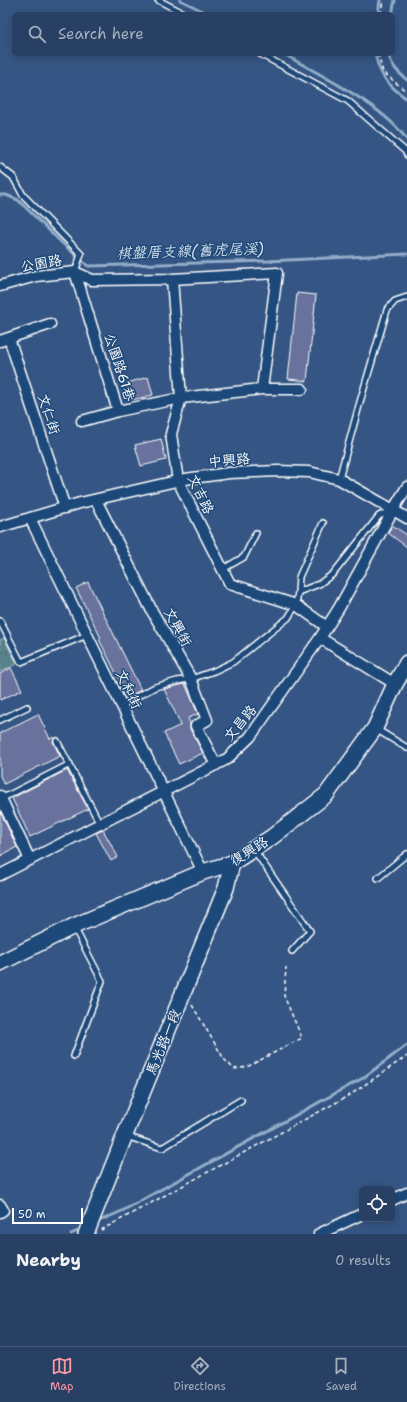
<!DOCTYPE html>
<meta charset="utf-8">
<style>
:root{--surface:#284063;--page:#304769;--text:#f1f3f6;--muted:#a5afbe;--line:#445978;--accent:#ff9aa2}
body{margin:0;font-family:"Shantell Sans","LXGW WenKai TC",sans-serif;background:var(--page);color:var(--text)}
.controls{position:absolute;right:12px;bottom:12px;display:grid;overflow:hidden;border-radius:6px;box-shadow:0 2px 10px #0003}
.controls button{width:36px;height:36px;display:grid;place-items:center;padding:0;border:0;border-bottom:1px solid var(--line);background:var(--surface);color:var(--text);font:20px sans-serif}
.scale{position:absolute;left:12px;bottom:10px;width:71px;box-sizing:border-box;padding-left:4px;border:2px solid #fff;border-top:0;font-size:11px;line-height:14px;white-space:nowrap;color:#fff;-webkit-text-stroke:3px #1f4a7a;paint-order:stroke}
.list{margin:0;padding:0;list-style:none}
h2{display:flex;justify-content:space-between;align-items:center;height:52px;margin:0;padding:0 16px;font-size:17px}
h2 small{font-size:13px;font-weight:400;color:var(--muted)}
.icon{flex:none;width:22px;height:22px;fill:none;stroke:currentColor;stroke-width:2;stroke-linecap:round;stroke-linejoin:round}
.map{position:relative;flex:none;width:407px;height:1234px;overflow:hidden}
.search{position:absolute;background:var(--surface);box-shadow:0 2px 10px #0003;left:12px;right:12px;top:12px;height:44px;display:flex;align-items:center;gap:10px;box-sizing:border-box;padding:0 14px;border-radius:6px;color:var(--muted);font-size:15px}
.sheet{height:112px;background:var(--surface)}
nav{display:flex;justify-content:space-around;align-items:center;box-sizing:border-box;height:56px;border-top:1px solid var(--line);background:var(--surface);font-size:11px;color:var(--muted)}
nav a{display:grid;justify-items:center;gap:2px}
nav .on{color:var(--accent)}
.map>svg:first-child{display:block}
.park{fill:url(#park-crowns);stroke:#abc1c5}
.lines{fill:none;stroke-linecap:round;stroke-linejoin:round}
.stream{stroke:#93aeca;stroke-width:3}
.building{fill:#68729c;stroke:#fff}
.lane-casing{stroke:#fff;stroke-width:8}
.street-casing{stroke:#fff;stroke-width:13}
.secondary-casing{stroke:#fff;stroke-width:18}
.path{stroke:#fff;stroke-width:1.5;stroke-dasharray:4 3;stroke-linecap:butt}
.lane{stroke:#1f4a7a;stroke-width:5}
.street{stroke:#1f4a7a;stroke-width:10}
.secondary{stroke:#1f4a7a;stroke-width:15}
.labels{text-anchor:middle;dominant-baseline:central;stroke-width:3;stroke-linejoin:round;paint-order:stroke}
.street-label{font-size:14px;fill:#fff;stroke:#1f4a7a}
.water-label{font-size:15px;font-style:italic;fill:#d2dde9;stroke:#1f4a7a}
</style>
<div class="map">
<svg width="407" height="1234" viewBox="0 0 407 1234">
<defs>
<pattern id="park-crowns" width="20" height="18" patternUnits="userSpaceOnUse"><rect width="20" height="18" fill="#57838b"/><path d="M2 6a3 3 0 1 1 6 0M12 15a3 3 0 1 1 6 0" fill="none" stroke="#526a6f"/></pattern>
</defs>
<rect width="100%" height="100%" fill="#355684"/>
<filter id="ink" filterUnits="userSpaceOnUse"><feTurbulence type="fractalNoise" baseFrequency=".025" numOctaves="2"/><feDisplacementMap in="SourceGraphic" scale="8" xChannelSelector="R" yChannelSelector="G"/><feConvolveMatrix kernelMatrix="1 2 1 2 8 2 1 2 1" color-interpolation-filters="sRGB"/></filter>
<g filter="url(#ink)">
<path class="park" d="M4,638L17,664L0,672V640Z"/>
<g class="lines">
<path class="stream" d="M180,0L209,14
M378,14L380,0
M392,14L395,0
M284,54C321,76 382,104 407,140
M375,54C380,77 388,85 407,99
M389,54C390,65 399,73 407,80
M0,195H6L18,200L62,243L88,266L268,261L407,254
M97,1222L122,1211L363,1078L407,1045
M71,1234L82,1229"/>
</g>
<path class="building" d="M297,293L316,295L307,381L288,379Z
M148,377L153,395L132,400L127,383Z
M161,439L166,460L141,466L135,445Z
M392,525L407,535V547L388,533Z
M88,582L141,690L128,697L99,639L101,638L76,588Z
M11,668L22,690L0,700V674Z
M185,684L198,714L188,718L190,723V729L203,753L179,764L164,733L181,725L164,689Z
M38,714L50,739L54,737L53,742L60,756L4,784L0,776V733Z
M67,770L88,809L30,837L12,798Z
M0,811L17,847L0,856Z
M103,830L118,857L111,861L96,833Z"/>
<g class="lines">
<g class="lane-casing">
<path id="lane" d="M158,0L185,14
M260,54L348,101L405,151L407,155
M0,167L13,177L23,195L81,254L75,272
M339,479L360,402L387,310L395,301L407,297
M323,523L299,577L298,592L319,584L333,574L379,516L392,510
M223,569L244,557L256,533
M0,621L21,662L87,635
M121,705L155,687L177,681L191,679L214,671L233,662L288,618L296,605L298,592
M0,720L27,707
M376,729L407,748
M57,741L100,824
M1,799L70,764
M254,850L310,931L292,951
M378,878L407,854
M74,927L102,981L74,1056
M126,1136L162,1148L241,1100"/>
</g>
<g class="street-casing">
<path id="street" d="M75,272L118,411L181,398L262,389H302
M172,279L181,398L171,434L178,481L230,584L296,605L327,627
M0,286L36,276L75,272L92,280L172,279L277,273L262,389
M9,338L50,324
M0,341L9,338L65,508
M82,421L118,411
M96,500L152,611L191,679L207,720L196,726L216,765
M30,518L203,872
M0,527L80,503L185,479L229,473L278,471L309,472L339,479L407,518
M320,638L395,684
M0,796L30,860
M0,875L227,759L250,737L320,638L339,608L393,510L407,487
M392,1200L407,1193
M0,1205L3,1210L0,1212
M319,1234L362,1214"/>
</g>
<g class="secondary-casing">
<path id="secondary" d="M0,963L74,926L203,872L232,863L272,837L326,795L375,728L395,684L407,663
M86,1234L125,1135L226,888L232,863"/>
</g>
<path class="path" d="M381,14L383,0
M378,54L383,72L407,92
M192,1005L224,1059L234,1069L247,1067L302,1038L284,996L286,967
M101,1230L350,1095L407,1056"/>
<use href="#lane" class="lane"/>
<use href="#street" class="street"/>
<use href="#secondary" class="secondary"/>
</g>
</g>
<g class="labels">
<g class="street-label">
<text transform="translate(41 263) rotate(-10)">公園路</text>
<text transform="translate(120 367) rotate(72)">公園路61巷</text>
<text transform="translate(49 414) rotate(72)">文仁街</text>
<text transform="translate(229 460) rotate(-5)">中興路</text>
<text transform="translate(201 494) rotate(65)">文吉路</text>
<text transform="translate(178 627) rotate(61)">文興街</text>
<text transform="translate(129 689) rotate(64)">文和街</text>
<text transform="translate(240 723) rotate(-50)">文昌路</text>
<text transform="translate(249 851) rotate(-32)">復興路</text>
<text transform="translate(163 1042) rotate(-68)">馬光路一段</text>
</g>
<g class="water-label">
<text transform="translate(190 251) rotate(-2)">棋盤厝支線(舊虎尾溪)</text>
</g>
</g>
</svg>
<div class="controls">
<button><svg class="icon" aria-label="locate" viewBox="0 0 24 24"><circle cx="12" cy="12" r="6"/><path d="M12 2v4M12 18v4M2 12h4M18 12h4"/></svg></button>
</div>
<div class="scale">50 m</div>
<div class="search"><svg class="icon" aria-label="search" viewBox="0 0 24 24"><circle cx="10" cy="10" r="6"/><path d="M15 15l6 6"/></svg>Search here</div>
</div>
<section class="sheet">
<h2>Nearby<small>0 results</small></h2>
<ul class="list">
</ul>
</section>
<nav>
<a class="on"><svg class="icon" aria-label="map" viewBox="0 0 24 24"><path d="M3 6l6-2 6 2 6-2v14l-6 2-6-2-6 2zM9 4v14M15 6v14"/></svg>Map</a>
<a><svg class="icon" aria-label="directions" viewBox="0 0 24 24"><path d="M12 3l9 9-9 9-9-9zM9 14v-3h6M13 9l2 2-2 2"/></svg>Directions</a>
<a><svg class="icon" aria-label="saved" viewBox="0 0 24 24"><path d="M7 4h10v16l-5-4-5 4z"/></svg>Saved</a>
</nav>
